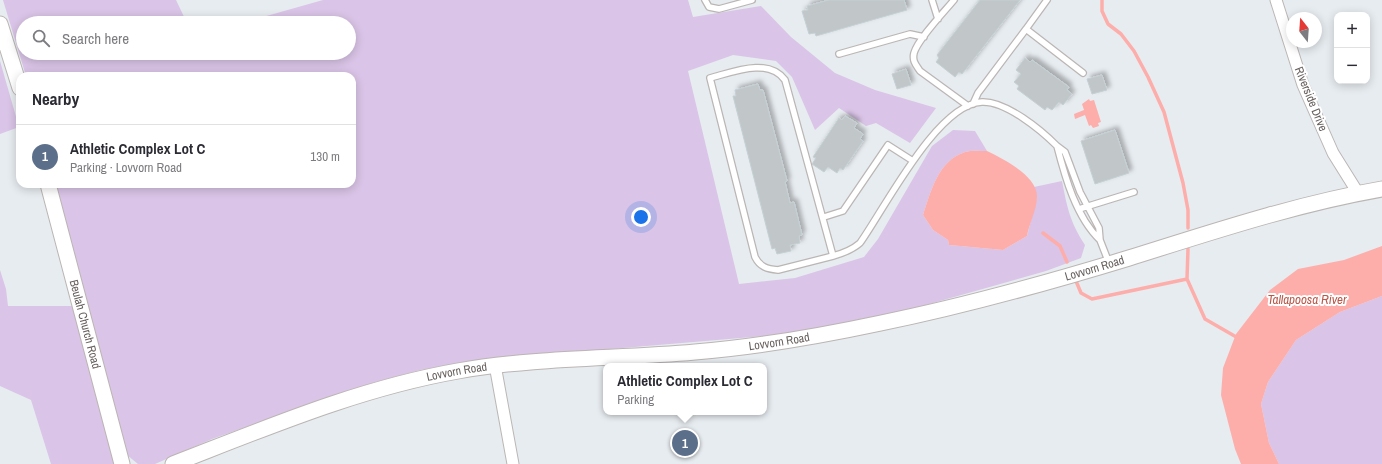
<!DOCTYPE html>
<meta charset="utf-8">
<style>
:root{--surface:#fff;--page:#f2f2f3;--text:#2b2b33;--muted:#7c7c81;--line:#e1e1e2;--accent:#307f6c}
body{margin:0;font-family:"Archivo Narrow",sans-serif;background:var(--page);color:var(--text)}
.controls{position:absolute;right:12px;top:12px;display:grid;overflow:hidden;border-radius:8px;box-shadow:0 2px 10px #0003}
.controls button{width:36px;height:36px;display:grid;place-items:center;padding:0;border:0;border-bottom:1px solid var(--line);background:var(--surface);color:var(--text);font:20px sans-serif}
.compass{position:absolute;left:1286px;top:12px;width:36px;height:36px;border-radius:50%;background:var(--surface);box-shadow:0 2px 10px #0003;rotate:343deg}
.you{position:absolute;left:641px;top:217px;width:14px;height:14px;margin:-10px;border:3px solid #fff;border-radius:50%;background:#1a73e8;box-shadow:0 0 0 6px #1a73e833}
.badge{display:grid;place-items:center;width:26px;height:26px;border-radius:50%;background:var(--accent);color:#fff;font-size:13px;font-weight:700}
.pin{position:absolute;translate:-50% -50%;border:2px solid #fff;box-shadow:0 1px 4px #0006}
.popup{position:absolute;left:603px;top:363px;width:164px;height:52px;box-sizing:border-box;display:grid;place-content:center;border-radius:8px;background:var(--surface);filter:drop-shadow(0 1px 3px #0005);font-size:13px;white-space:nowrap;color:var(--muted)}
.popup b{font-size:15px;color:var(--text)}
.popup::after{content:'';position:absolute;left:50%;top:100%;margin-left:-8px;border:8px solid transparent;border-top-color:var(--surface)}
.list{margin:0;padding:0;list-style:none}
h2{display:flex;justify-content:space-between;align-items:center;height:52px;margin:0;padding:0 16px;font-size:17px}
h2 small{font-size:13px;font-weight:400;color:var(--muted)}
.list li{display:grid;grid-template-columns:26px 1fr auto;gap:12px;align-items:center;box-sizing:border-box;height:64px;padding:0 16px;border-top:1px solid var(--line)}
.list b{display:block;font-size:15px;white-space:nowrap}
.list p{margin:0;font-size:13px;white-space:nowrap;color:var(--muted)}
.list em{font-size:13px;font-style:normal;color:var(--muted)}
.icon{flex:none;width:22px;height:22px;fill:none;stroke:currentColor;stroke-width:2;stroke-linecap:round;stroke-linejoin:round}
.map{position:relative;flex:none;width:1382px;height:464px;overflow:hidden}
.search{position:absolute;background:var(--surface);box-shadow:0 2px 10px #0003;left:16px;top:16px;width:340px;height:44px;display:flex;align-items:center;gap:10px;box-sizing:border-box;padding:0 14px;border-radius:22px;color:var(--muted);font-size:15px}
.panel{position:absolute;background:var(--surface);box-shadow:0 2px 10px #0003;left:16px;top:72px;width:340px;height:116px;border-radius:12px}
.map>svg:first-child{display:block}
.green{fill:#dac4e7}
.water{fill:#fdaeaa}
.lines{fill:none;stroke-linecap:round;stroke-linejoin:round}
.stream{stroke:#fdaeaa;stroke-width:3.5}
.building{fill:#c1c7c9;stroke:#c5d0d5;filter:url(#shadow)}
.lane-casing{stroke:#bbb6b4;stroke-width:8}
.street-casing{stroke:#bbb6b4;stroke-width:13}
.secondary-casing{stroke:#bbb5b3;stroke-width:17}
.lane{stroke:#fff;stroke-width:5.5}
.street{stroke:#fff;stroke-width:11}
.secondary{stroke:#fff;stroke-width:15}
.labels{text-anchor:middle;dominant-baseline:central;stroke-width:4;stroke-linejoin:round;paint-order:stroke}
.street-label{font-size:12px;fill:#67605e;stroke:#fff}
.water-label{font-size:13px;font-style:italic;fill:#b95748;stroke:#fff}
</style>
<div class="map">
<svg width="1382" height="464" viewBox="0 0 1382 464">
<defs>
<filter id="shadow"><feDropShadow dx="3.5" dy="-3.5" stdDeviation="2" flood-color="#0004"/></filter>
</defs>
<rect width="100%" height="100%" fill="#e7ecf0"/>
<path class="green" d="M3,0H176L187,23H23V53H349V23H242L323,0H688L693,17L761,6L791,37L835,73L875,90L936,108L910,143L876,123L866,126L839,108L815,130L792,77L776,61L733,55L688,71L739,284L795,278L864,257L878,239L932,146L953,130L975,131L987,151C981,151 971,150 965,152C938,161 931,191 923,215L933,230L948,240L949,245L1003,250L1027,236L1037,197L1034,187L1062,181C1067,207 1070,222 1085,245L1081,258L1046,271L901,312L801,333L469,361L420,370L375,382L212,439L155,464H138L127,455L56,184H352V76H26Z
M0,61L19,127L0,134Z
M0,270L6,289L8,306H75L114,458L113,464H51L31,400L0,386Z
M1382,296V464H1279L1269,443L1261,404L1268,382L1296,340L1340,312Z"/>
<path class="water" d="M1089,99L1090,101L1094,100L1101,122L1098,123L1099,126L1093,128L1091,125L1089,126L1085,115L1075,119L1074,114L1084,110L1082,104Z
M987,151C1003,159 1038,176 1037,197C1037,208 1029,225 1027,236L1003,250L949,245L948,240L933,230L923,215C931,191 938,161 965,152C971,150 981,151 987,151Z
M1382,246V296L1340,312L1296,340L1268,382L1261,404L1269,443L1279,464H1241L1235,449L1221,395L1223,368L1236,334L1270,290L1298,269L1344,260Z"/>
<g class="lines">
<path class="stream" d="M1102,0V11L1108,24L1121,34L1134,51L1148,77L1164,112L1183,183L1188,210V228
M1043,233L1060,246L1067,262
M1188,249L1187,279L1205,319L1238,338
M1076,281L1081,293L1092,299L1187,279"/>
</g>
<path class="building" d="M829,0H904L907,10L816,36L815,33L809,34L802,11L808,10L807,6Z
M980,0H1020L962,74L959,72L955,77L936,62L939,58L937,55Z
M1025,58L1030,62L1032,60L1069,87L1067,90L1072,94L1063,105L1059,102L1052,110L1047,107L1045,110L1017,89L1019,86L1014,82L1021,74L1016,70Z
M906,69L911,85L897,89L892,74Z
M1102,75L1107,90L1092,94L1087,79Z
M758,84L760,90H763L787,181L785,182L790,203L794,202L802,235L799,236L800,243L790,245L791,251L777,254L775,248L772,249L733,96H736L735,90Z
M845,116L857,123L854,128L863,134L860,139L863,141L843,170L840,168L837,173L828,167L824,172L812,164L816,158L813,157L839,118L842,120Z
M1115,130L1129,173L1095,184L1081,141Z"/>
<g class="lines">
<g class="lane-casing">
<path id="lane" d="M705,0L709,7L719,9L752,0
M932,0L938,19
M954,0C944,12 918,39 914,53C912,61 916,65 920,71L968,106
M1026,29L1047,0
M839,54L910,34L924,37
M973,104L978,93L1026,29L1083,73
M1079,209L1134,192
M824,217L843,211L888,145L913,161
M1100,240C1076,217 1065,177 1057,146L1065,152L1080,192L1099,228L1100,240L1109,263
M833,256L785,80C768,57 733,72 710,78L755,257C760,267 767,269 778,270L833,256C844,253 852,250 860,243C885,208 937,104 982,102C1006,101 1041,130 1057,146"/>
</g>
<g class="street-casing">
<path id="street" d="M1276,0L1303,85L1333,153L1358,193
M495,365L513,464"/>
</g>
<g class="secondary-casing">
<g id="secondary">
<path d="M0,24L20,88"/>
<path id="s1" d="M48,184L122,464"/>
<path id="s2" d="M173,464C266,428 360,388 458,371C536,357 617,359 695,352C757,347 820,336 881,323C964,306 1047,283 1129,258C1212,232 1296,204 1382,189"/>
</g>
</g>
<use href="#lane" class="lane"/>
<use href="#street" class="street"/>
<use href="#secondary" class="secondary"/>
</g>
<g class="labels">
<g class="street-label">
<text transform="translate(1311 99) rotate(68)">Riverside Drive</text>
<text stroke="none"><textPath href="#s2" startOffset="947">Lovvorn Road</textPath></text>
<text stroke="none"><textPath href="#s1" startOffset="145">Beulah Church Road</textPath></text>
<text stroke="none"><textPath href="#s2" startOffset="623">Lovvorn Road</textPath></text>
<text stroke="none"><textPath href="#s2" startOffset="299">Lovvorn Road</textPath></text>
</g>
<g class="water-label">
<text x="1307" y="299">Tallapoosa River</text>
</g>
</g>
</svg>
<div class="controls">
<button>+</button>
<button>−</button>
</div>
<svg class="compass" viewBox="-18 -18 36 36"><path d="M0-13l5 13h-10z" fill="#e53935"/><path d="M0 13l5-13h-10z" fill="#7c7c81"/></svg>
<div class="you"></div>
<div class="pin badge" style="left:685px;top:443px;background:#5c6f8a">1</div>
<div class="popup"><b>Athletic Complex Lot C</b>Parking</div>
<div class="search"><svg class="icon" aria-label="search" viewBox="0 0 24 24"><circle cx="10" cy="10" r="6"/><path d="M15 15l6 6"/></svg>Search here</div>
<section class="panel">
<h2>Nearby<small></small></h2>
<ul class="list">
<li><span class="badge" style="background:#5c6f8a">1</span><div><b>Athletic Complex Lot C</b><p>Parking · Lovvorn Road</p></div><em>130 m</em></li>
</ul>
</section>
</div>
